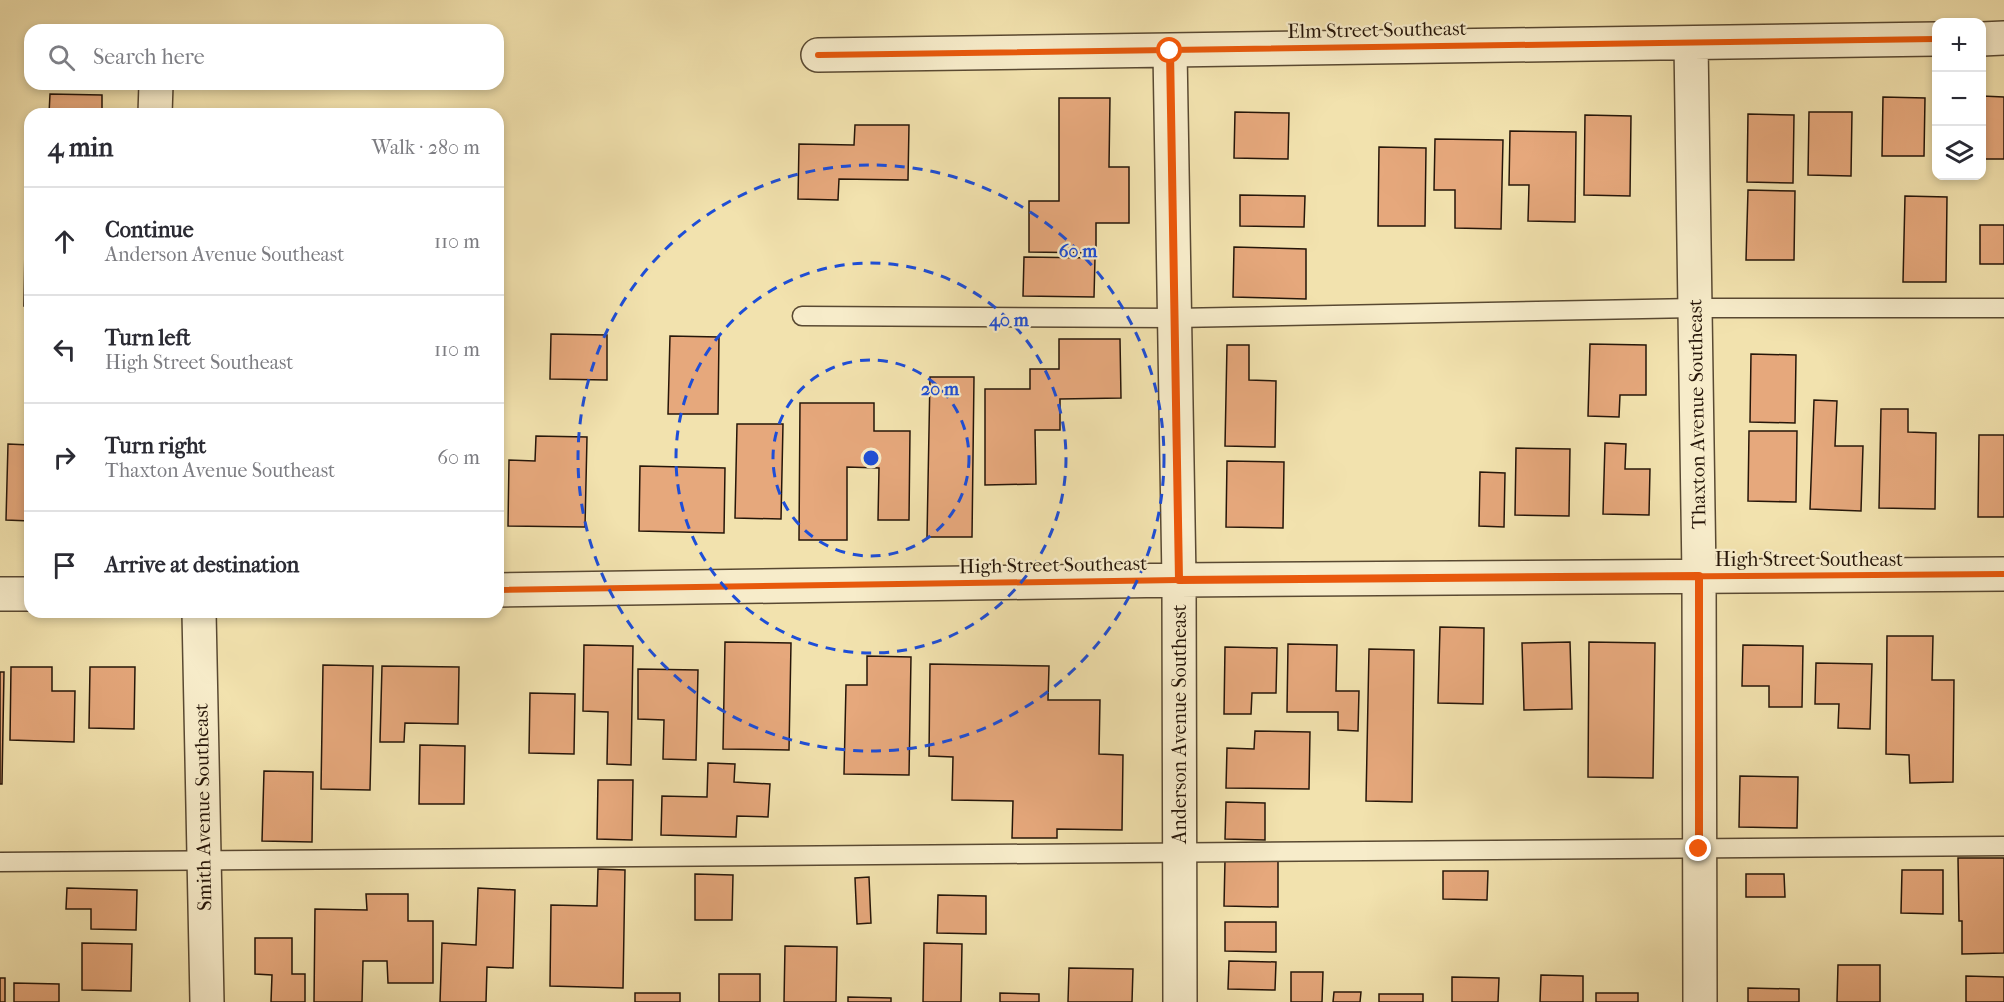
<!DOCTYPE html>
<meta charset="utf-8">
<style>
:root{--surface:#fff;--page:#f7f7f7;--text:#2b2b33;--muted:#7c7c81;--line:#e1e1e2}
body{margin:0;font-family:"IM FELL French Canon",serif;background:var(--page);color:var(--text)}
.controls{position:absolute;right:18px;top:18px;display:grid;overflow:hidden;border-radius:12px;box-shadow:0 3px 9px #0003}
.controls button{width:54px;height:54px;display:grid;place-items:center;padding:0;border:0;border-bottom:2px solid var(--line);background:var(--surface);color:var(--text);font:30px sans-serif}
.stop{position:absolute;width:18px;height:18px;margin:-14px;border:4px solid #ea580c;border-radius:50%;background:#fff}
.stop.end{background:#ea580c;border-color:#fff;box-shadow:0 2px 6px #0008}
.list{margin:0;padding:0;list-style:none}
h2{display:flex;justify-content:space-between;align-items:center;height:78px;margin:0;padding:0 24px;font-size:26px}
h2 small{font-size:20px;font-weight:400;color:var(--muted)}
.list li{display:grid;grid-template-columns:39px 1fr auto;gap:18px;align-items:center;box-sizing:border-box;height:108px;padding:0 24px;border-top:2px solid var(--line)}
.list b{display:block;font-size:22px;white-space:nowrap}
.list p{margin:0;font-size:20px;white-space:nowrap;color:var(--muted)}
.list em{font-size:20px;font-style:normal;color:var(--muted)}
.icon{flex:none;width:33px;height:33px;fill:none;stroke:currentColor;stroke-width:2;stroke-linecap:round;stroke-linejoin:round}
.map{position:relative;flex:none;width:2004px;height:1002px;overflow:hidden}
.search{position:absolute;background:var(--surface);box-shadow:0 3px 9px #0003;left:24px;top:24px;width:480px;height:66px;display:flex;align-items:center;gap:15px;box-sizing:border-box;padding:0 21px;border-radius:18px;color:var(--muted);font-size:22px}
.panel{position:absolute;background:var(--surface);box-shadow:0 3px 9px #0003;left:24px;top:108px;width:480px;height:510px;border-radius:18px}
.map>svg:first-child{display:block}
.building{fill:#e6a87c;stroke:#261609;stroke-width:1.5}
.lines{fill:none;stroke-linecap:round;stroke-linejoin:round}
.service-casing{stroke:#594932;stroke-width:21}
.minor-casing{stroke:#594932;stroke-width:36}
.service{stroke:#f7ecca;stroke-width:18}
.minor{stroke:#f7ecca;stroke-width:33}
.cycleway-casing{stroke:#f7ecca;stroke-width:10}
.cycleway{stroke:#e8590c;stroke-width:6}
.route{stroke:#ea580c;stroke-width:8}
.ring{fill:none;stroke:#1d4ed8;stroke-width:3;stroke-dasharray:10 8}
.labels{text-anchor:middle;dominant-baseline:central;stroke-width:4.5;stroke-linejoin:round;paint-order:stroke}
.street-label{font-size:20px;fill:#261609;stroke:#f7ecca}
.centre{fill:#1d4ed8;stroke:#f7ecca;stroke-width:3}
.ring-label{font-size:18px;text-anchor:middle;font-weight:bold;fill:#1d4ed8;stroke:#f7ecca;stroke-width:4.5;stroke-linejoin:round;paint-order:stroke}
</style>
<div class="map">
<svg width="2004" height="1002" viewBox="0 0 2004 1002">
<rect width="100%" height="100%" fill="#f2e2ae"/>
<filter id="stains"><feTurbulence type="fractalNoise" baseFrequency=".00333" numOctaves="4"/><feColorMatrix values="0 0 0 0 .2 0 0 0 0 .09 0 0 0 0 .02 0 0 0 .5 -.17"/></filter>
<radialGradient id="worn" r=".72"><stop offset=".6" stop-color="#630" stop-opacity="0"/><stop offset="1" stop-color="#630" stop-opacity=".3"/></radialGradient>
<path class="building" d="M50,94L102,95V114H49Z
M1982,96L2004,97V159H1982Z
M1883,97L1925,98L1924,156H1882Z
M1059,98H1110L1109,167H1129V223H1096V253L1029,252V201H1059Z
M1235,112L1289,113L1288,159L1234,158Z
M1809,112H1852L1851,176L1808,175Z
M1748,114L1794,115L1793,183L1747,182Z
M1585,115L1631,116L1630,196L1584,195Z
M855,125H909L908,180L839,179L838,200L798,199L799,144L854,145Z
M1510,131L1576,132L1575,222L1528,221L1529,185H1509Z
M1435,139L1503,140L1501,229L1455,228V190H1434Z
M1379,147L1426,148L1425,226H1378Z
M28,168H30V211L27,210Z
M1748,190L1795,191L1794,260H1746Z
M1240,195L1305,196L1304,227L1240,226Z
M1905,196L1947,197L1946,282H1903Z
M1980,225H2004V264H1980Z
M25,244H30V306H24Z
M1234,247L1306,249V299L1233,297Z
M1024,257L1095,258L1094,297L1023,296Z
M26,314H30V363H25Z
M551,334L607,335V380L550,379Z
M670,336L719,337L718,414H668Z
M1059,339H1120L1121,398L1060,399V430H1035L1036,484L985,485V389H1030V369H1059Z
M1590,344L1646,345V395H1620L1619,417L1588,416Z
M1227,345H1249V380L1276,381L1275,447L1225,446Z
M1751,354L1796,355L1795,423L1750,422Z
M930,377H974L972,537H927Z
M1814,400L1837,401L1835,446H1863L1861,511L1810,509Z
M800,403H874V431H910L909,520H878L879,468L847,467V540H799Z
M1881,409H1908V432L1936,433L1935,509L1879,508Z
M737,424H783L781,519L735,518Z
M1749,431H1797L1796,502L1748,501Z
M1979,435H2004V517H1978Z
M536,436L587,437L585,527L508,526L509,460L535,461Z
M1605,443L1626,444L1625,469H1650L1649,515L1603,514Z
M8,444L30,445V521L6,520Z
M1516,448L1570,449L1569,516L1515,515Z
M1227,461L1284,462L1283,528L1226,527Z
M640,466L725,468L724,533L639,531Z
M1480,472L1505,473L1504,527L1479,526Z
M1440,627L1484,628L1483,704L1438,703Z
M1887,636H1933L1932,680H1954L1953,782L1910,783L1909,755L1886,754Z
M725,642L791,643L789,750L723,749Z
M1570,642L1572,709L1524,710L1522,643Z
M1589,642L1655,643L1653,778L1588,777Z
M1288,644L1337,645L1336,691H1359L1358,731L1338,730V712H1287Z
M584,645L633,646L631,765L607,764L608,712L583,711Z
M1743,645L1803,646L1802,707H1769V686H1742Z
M1225,647L1277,648L1276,693H1252L1251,714H1224Z
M1369,649L1414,650L1412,802L1366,801Z
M867,656L911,657L909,775L844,774L846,685H867Z
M1816,663L1872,664L1870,729L1838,728L1839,704H1815Z
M930,664L1049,666L1048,700H1100L1099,754L1123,755L1122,830L1057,829V838H1012L1013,801L952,800L953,757L929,756Z
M323,665L373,666L370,790L321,789Z
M382,666L459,667L458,724L405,723L404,742H380Z
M11,667H52V691H75L74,742L10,740Z
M90,667H135L134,729L89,728Z
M638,669L698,670L696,760L663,759L664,720L638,719Z
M0,672H4L2,784H0Z
M530,693L575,694L574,754L529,753Z
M1255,731L1310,732L1309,789L1226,788L1227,748L1254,749Z
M420,745L465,746L464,804H419Z
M708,763L735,764L734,782L770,784L768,817L737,816L736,837L661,835L662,796L707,797Z
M264,771L313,772L312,842L262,841Z
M1740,776L1798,777L1797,828L1739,827Z
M598,780H633L632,840L597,839Z
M1226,802L1265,803V840L1225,839Z
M1958,858H2004V953L1962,954V921H1959Z
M1225,860L1278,861V907L1224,906Z
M598,869L625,870L623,988L550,986L551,905L597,906Z
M1902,870H1943V914L1901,913Z
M1443,871H1488L1487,900L1443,899Z
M695,874L733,875L732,920H695Z
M1746,874H1784L1785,897H1746Z
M869,877L871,923L857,924L855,878Z
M67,888L137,890L136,930L91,929V909H66Z
M478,888L515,890L513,968L487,967L486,1002H440L442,943L476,945Z
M366,894H408V921H433V983H388L387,961H363L362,1002H314L315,909L367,910Z
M938,895L986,896V934L937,933Z
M1225,922H1276V952L1225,951Z
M255,938H292V974H305V1002H271L272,975L255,974Z
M82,943L132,944L131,991L82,990Z
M924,943L962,944L961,1002H923Z
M785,946L837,947L836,1002H784Z
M1229,961L1276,962L1275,990L1228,989Z
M1838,965H1880V1002H1837Z
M1069,968L1133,969L1132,1002H1068Z
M1291,972H1323L1322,1002H1291Z
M719,974H760V1002H719Z
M1541,975L1583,976V1002H1540Z
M1966,976L2004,977V1002H1966Z
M1452,977L1499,978L1498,1002H1452Z
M0,978H5V1002H0Z
M14,983L59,984V1002H14Z
M1748,988L1799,989V1002H1748Z
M1334,992H1361L1360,1002H1333Z
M635,993H680V1002H635Z
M1000,993L1039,994V1002H1000Z
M1596,993H1638V1002H1596Z
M1379,994H1423V1002H1379Z
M848,997L891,998V1002H848Z"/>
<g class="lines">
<g class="service-casing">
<path id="service" d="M802,316L1175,318L1695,308H2004
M0,862L2004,846"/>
</g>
<g class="minor-casing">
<path id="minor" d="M1982,39L2004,38
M1691,43L1699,576L1700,1002
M1170,51L1179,580L1180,1002
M818,55L1936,39
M155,114L156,84
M498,590L1179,580L2004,574
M0,594H30
M199,612L207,1002"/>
</g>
<use href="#service" class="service"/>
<use href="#minor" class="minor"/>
<g class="cycleway-casing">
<path id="cycleway" d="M818,55L1936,39
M498,590L1179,580L2004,574"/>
</g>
<use href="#cycleway" class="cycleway"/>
</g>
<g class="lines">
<path class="route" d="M1170,51L1179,580L1699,576V849"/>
</g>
<g class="ring">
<circle cx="871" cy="458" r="98"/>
<circle cx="871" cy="458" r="195"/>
<circle cx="871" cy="458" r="293"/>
</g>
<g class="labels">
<g class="street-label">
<text transform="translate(1377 30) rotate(-1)">Elm Street Southeast</text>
<text transform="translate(1697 414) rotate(-91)">Thaxton Avenue Southeast</text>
<text x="1809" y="559">High Street Southeast</text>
<text transform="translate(1053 565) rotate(-1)">High Street Southeast</text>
<text transform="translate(1179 724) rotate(-90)">Anderson Avenue Southeast</text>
<text transform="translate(203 807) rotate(-91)">Smith Avenue Southeast</text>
</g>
</g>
<circle cx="871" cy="458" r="9" class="centre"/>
<g class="ring-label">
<text x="1078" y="257">60 m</text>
<text x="1009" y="326">40 m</text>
<text x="940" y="395">20 m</text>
</g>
<rect width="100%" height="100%" filter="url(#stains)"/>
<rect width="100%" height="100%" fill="url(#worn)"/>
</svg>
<div class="controls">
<button>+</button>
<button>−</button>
<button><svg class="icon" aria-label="layers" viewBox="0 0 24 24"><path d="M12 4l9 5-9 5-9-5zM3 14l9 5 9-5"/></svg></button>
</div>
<div class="stop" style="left:1170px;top:51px"></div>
<div class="stop end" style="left:1699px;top:849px"></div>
<div class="search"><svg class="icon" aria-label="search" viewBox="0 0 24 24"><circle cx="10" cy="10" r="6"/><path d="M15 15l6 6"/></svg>Search here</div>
<section class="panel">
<h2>4 min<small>Walk · 280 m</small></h2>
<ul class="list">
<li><svg class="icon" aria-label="ahead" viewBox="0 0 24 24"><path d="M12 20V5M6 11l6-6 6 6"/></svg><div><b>Continue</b><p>Anderson Avenue Southeast</p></div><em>110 m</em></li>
<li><svg class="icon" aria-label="left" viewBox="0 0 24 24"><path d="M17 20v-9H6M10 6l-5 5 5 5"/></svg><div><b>Turn left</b><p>High Street Southeast</p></div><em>110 m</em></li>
<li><svg class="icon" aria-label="right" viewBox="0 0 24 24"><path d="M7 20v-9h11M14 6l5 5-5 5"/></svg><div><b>Turn right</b><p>Thaxton Avenue Southeast</p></div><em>60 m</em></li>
<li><svg class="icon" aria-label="arrive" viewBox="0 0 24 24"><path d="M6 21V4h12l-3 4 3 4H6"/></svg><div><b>Arrive at destination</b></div></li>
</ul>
</section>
</div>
